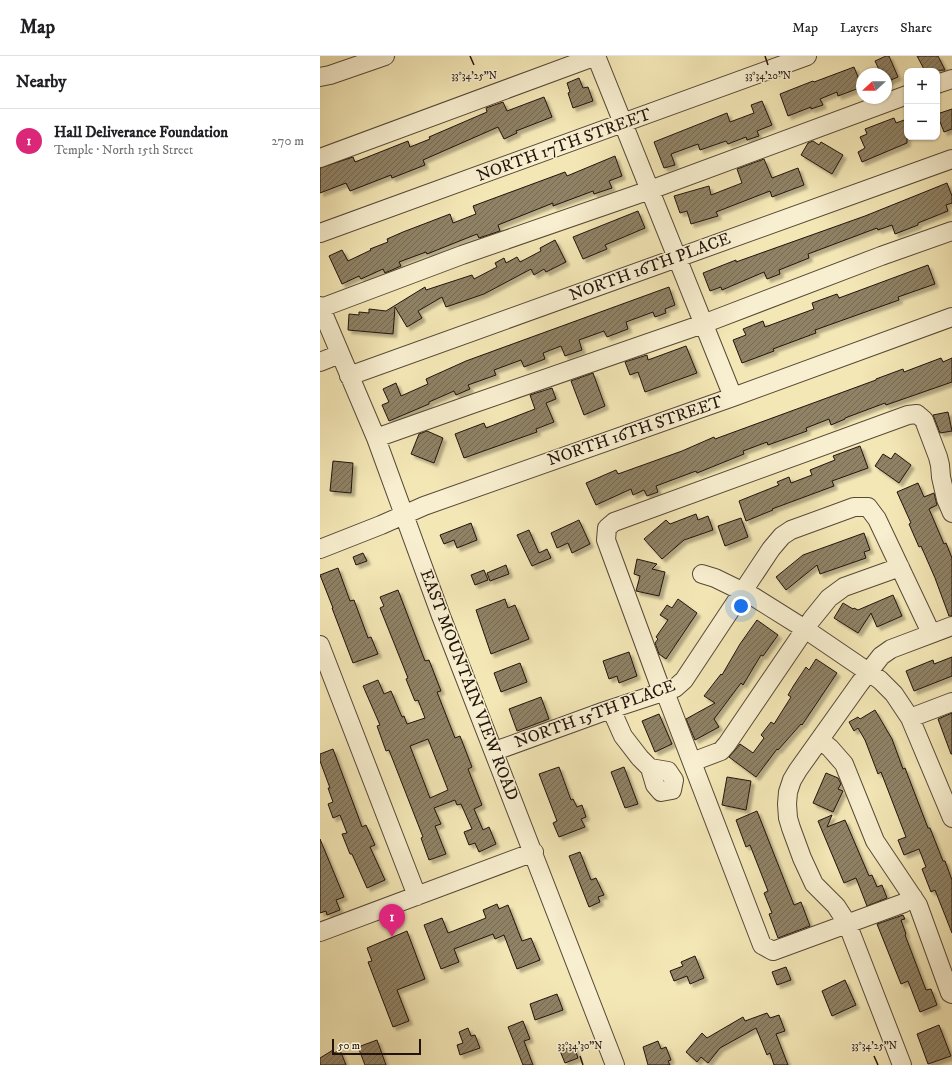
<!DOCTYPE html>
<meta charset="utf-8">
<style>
:root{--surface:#fff;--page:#f6f6f6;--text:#202124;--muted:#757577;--line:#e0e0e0;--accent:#db2777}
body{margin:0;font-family:"IM FELL DW Pica",serif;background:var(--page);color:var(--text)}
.controls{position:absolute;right:12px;top:12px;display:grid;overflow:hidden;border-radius:8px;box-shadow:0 1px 3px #0004}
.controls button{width:36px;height:36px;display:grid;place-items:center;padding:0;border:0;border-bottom:1px solid var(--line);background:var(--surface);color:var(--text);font:20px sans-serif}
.compass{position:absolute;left:536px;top:12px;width:36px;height:36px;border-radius:50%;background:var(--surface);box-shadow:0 1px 3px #0004;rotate:248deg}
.scale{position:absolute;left:12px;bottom:10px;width:89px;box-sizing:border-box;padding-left:4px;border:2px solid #22140d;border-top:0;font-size:11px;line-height:14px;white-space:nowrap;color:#22140d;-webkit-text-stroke:3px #f8efd0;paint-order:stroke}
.you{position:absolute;left:421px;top:550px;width:14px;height:14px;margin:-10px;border:3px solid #fff;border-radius:50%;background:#1a73e8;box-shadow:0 0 0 6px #1a73e833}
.badge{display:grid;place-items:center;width:26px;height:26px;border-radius:50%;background:var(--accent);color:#fff;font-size:13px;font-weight:700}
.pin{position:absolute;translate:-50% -33px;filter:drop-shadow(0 1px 2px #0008)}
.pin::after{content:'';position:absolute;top:21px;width:14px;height:12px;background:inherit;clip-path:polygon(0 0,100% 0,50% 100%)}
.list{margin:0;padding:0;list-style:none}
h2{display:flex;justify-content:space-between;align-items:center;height:52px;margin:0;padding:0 16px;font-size:17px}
h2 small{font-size:13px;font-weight:400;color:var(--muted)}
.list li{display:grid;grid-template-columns:26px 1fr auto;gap:12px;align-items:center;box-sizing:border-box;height:64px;padding:0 16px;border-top:1px solid var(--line)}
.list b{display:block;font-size:15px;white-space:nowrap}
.list p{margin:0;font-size:13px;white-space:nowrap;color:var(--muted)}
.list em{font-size:13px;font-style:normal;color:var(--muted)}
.map{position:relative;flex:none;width:632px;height:1009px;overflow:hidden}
header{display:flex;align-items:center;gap:24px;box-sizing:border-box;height:56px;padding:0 20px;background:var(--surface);border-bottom:1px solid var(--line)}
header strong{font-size:19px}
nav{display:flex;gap:22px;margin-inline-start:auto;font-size:14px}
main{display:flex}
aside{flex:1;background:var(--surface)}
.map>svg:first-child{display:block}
.building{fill:url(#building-hatch);stroke:#22140d;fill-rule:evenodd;filter:url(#shadow)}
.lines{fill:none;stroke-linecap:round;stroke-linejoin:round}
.minor-casing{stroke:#564937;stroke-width:20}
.minor{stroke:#f8efd0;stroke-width:18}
.ticks{fill:none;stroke:#22140d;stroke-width:1.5}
.labels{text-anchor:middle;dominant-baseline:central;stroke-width:3;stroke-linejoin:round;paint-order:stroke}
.street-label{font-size:17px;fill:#22140d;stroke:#f8efd0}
.ticks-label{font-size:10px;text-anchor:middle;fill:#22140d;stroke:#f8efd0;stroke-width:3;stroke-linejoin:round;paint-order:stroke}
</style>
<header>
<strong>Map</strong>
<nav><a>Map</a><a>Layers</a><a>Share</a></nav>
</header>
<main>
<aside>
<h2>Nearby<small></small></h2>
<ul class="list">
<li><span class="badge">1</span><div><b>Hall Deliverance Foundation</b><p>Temple · North 15th Street</p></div><em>270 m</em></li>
</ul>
</aside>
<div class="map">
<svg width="632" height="1009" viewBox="0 0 632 1009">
<defs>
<pattern id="building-hatch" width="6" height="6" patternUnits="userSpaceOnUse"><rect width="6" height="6" fill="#8f8265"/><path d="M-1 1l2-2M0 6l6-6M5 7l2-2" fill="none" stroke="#746952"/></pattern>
<filter id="shadow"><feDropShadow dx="3.5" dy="3.5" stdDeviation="1" flood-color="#0004"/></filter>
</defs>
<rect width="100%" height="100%" fill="#f4e7b6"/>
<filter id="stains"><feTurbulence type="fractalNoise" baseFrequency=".005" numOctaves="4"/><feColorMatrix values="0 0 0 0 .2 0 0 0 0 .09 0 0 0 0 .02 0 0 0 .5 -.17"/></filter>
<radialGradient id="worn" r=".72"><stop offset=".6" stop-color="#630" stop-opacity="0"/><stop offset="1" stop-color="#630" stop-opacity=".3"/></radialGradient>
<path class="building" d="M566,0H569L578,21L566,26V18H561L555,5Z
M597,0H618L625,14L605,15Z
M534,11L542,31L518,40L517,36L500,43L503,49L491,53V51L468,60L460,38L493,25L494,26Z
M259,22L263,32L268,31L273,45L253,52L248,37L250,36L247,27Z
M224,41L232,61L196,75L197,77L184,83L178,71L103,104L105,109L72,122L71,119L30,135L26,127L0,137V112L33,101L35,106L88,85L90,91L110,83L109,81L167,56L166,52L183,46L187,55Z
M442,45L452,69L437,75L439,80L427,84L426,81L408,88L406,85L380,94L378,88L351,98L355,109L344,112L334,86L407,57L410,66L434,57L431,49Z
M632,53V73L624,76L617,58Z
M574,62L576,67L587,63V87L542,106L538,96L545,92L540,81L547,78L545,73Z
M493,85L499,89L501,86L523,99L512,118L481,99L488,87Z
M295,100L302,120L289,125L292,132L274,138L273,135L233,150V147L178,169L180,175L159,182L157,178L107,198L106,196L79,206L81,210L65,217L63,213L41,223L39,220L22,228L9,200L22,194L28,205L51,194L50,193L68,186L67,183L83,176L130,158L133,167L156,158L153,150L245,116L247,120Z
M444,103L452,122L478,112L484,129L452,141L450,135L396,156L398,160L371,168L367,155L360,157L354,140L389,130L391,139L422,127L417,113Z
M627,127L632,140V147L626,149L628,155L598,167V169L575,178L572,169L558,174L557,172L488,198L489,202L459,214L460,218L447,223L444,216L402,234L401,231L390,235L383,217L416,204V206L545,160Z
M318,155L325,172L285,189L287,193L263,203L253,181Z
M235,184L246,206L226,216L224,213L214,219L211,213L164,238L126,251L122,241L98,255L102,262L87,271L75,251L73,278L28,274L29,258L39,259V256L49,257V253L66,255L105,231L106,234L152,219L154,223L177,211L175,207L184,202L186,207L197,201L200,206L221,195L220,192Z
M608,209L615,228L578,241L579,244L495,274L496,277L453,293L454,295L422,307L413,284L426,279L423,273L443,265L445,271L494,253L492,247L517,238L519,242Z
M349,231L355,249L345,253L346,257L335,261L333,256L306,266L308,273L287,281L284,275L259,284L262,294L245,300L241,290L223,297L225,303L204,311L201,304L174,314L176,319L148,329L150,333L136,339L134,335L109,346V348L69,365L62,349L69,346L63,333L76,327L81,340L108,328L106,323L146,305Z
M366,290L377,317L325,336L318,316L310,319L305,306L327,299L328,304Z
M621,302L623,306L632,302V326L566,349L565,347L525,362V363L511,369L509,363L486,372L487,375L448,389L447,386L423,395L424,398L377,417L376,415L336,430L338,436L327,440L324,434L313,439L311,433L276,449L266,427L296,414L298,418L362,395L394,381L395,383L556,324V323L583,313L584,316Z
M273,317L285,350L264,359L251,325Z
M232,332L236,343L226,347L234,366L216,373L217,376L144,402L135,378L164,367L166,372L215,353L210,339Z
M628,356L632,375L620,377L613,359Z
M107,375L123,382L114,407L91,398L99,378Z
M540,390L548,412L512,425L514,430L452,453L453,454L426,465L419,445L459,429L457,426L469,421L471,427L492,419L490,414L515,404L513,400Z
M575,397L591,409L579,427L555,410L563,398L571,403Z
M13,405L33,407L31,437L10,435Z
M598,427L604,441L614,437L617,449L609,453L624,488L626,487L632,502V560H629L615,522L601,490L599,491L589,468L591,467L577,436Z
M376,458L378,464L388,460L393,474L364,484L342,503L324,483L346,464L350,468Z
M421,462L428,481L405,490L398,470Z
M259,464L270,488L252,497L248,487L237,492L231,477Z
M151,467L157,484L137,492L134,484L124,488L120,479Z
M209,474L219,497L227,493L231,502L212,510L197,479Z
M544,477L550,494L544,496L546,502L500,518L497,509L466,534L456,521L483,499Z
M43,497L47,505L36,509L33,501Z
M317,503L337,508L332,513L345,516L339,540L316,535L320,520L314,518Z
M186,509L189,518L170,525L167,517Z
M18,512L30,545L34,544L48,582L51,581L58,598L33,607L12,552H13L0,519Z
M164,514L168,524L155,529L151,519Z
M78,534L105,605L109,604L121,635L117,636L135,682L140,680L152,711L148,713L162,749L154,753L163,774L169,771L176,788L159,796L155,787L149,789L144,776L152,773L141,748L137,749L135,744L114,752L121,768L115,770L126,798L109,804L101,782L103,781L69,694L66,695L57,670L60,669L43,630L58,624L64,638L71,635L82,661L84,660L87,668L105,662L98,644L95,645L86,623L88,622L60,552L64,550L60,541ZM108,683L128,734L110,742L90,690Z
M573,539L582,560L557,571L551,557L538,577L514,562L523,547L533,553L534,552L538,554Z
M185,543L188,552L195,549L209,583L171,598L156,554Z
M358,543L377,557L346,603L339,598L335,587L338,583L336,581L348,564L340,559L347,549L352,552Z
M437,564L458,579L443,600L441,599L423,629L421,627L394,663L399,671L375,684L366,663L395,647L384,640L401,618L402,619L420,588Z
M309,596L317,620L299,627L297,620L289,623L283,605Z
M632,601V620L594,635L586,615L613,604L614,608Z
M496,603L517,617L482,669L481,668L458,694L457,693L436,721L409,701L420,688L433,697L444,682L441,679L451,666L454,668L471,641L468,639L474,629L486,611L489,614Z
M200,607L207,626L181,636L174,617Z
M221,641L229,663L197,675L189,653Z
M555,654L572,683L583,713L585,712L608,772H610L623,805H625L632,824V877L615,834L611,836L602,813L606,811L599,793L584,799L578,784L586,781L561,716L558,718L545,684L538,672L534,675L529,666L538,661L540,663Z
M632,657V698H631L618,663Z
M339,658L352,688L335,696L322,665Z
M13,693L38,760L42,771L46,769L55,789L50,791L65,824L47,832L32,798H30L22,778L27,777L20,759L13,762L8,748L13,746L8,732H10L0,705V698Z
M239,711L251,744L253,743L257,751L262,749L266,761L261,763L265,771L239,781L233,767L237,765L219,718Z
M304,711L318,748L305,752L291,716Z
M506,717L518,722L521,728L518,733L523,735L513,756L493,747Z
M407,721L431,725L426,754L402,749Z
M437,755L474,849L481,846L490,870L458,882L449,858L452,857L444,837L448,835L430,789L426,791L416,764Z
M512,759L507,771L525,764L549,820L552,819L557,831L562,829L567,842L547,850L536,822L524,827L498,765Z
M0,783L24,841L16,844L20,854L7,859L6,855L0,857Z
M260,796L271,824L276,822L284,839L278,841L280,846L269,851L249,800Z
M177,848L179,853L188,849L202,885L211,882L220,904L197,913L184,879L175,883L173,878L134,893L139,906L121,913L104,869L122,862L128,877L166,862L163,854Z
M583,859L585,863L581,864L586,878L585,879L606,934L611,933L617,949L600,956L588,925L581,928L557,868Z
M87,875L105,923L77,934L89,965L73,971L48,906L52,905L47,892Z
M375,900L384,922L370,928L367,920L354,925L350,915L363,910L361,906Z
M466,911L471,924L457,929L452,916Z
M525,924L536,949L512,960L502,935Z
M237,938L243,954L215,964L210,948Z
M447,957L450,962L459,959L465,975L456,978L468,1009H454L450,997L447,999L436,972L400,992L388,1007L381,1001L377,1006L366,996L382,977L387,982L423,961L425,965Z
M203,965L210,983L204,985L213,1009H203L188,971Z
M619,969L631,1000L608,1008L597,978Z
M148,972L151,980L155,979L160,992L140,999L137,989L143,987L139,976Z
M57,984L66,1009H45L38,991Z
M338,985L341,993L346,991L351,1004L348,1005L350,1009H328L323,991Z
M254,990L258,1002L245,1007L240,995Z
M13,994L14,997L20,994L26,1009H0V1002Z"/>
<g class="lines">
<g class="minor-casing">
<path id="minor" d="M276,0L413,341
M0,21L10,19L65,0
M617,28L632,23
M0,102L276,0
M0,177L487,0
M0,250L56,382L121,560L295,1009
M1,252L142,199L330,134L587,39
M0,306L20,298
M29,320L632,103
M56,382L155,347L383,268L561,200L632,175
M0,493L61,469L104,450L413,341L632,261
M382,518L395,522L434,541L485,573L560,624L574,638L590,662L632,762
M0,589L97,840
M342,636L286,484L287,472L294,466L588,359L597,358L604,364L618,401L620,409L621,421L626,443L632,457
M345,636L442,889L453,895L584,847L593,841
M291,653L303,680L320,702L330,712L335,729L341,736L352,734L354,724L348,715L330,712
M590,662L632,646
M500,684L510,692L524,708L555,785L598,849L630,937L632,938
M175,695L285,655L355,632L364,624L451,493L462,480L471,474L534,451H548L557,463L611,577
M372,706L401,695L407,688L492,563L509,542L524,531L580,511
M0,876L214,796
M582,1009L527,867L516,850L494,828L482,802L471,772L468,762L467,748L468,736L472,724L478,714L540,627L561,600L571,593L632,570"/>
</g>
<use href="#minor" class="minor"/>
</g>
<path class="ticks" d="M150,0L154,9M445,0L448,9M260,1000L263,1009M554,1000L558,1009"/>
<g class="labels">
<g class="street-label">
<text transform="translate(244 89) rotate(-20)">NORTH 17TH STREET</text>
<text transform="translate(330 211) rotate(-20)">NORTH 16TH PLACE</text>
<text transform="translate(315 375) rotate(-19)">NORTH 16TH STREET</text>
<text transform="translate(149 629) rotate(69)">EAST MOUNTAIN VIEW ROAD</text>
<text transform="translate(275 658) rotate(-20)">NORTH 15TH PLACE</text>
</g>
</g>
<g class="ticks-label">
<text x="154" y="23">33°34'25"N</text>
<text x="448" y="23">33°34'20"N</text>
<text x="260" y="993">33°34'30"N</text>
<text x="554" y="993">33°34'25"N</text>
</g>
<rect width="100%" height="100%" filter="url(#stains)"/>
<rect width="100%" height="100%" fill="url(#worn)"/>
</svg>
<div class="controls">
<button>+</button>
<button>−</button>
</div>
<svg class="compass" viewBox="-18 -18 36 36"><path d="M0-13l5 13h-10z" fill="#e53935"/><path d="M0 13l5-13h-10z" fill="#757577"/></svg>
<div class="scale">50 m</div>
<div class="you"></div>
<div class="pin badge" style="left:72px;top:881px">1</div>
</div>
</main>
